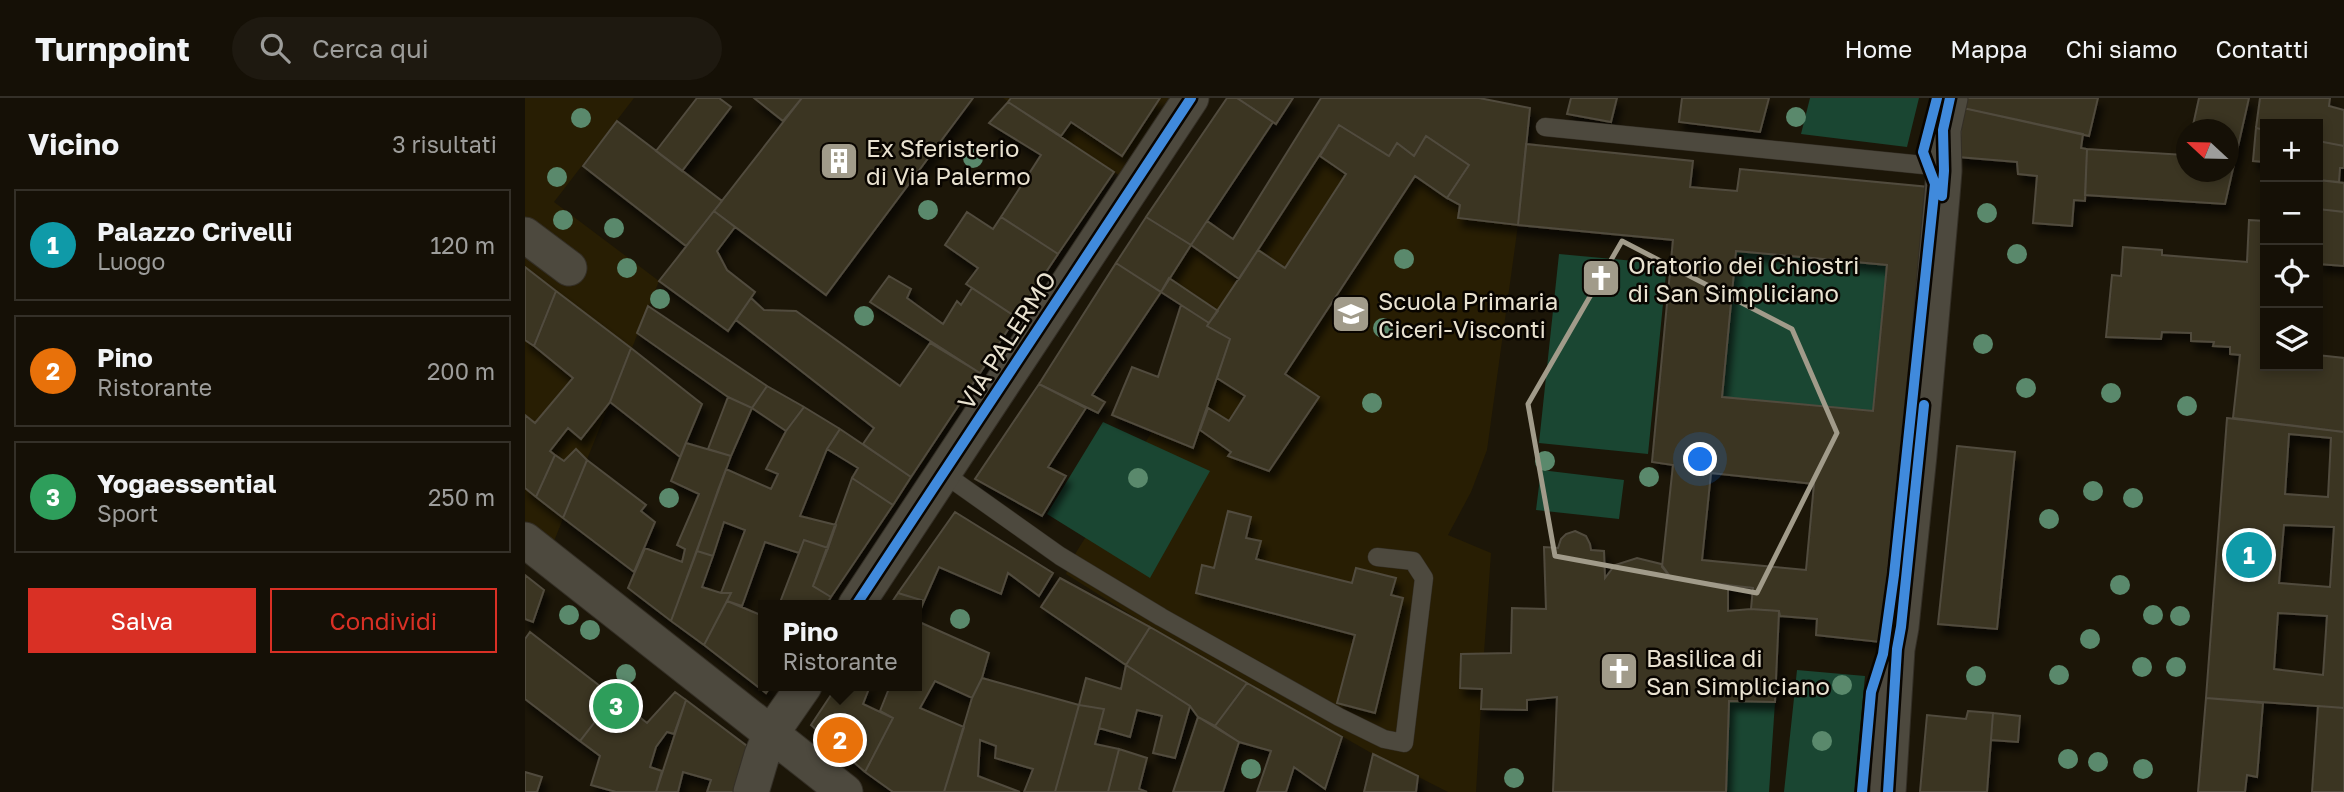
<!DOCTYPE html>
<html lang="it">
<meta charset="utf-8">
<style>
:root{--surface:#151006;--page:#1e1910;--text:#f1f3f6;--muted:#9d9d9b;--line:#343028;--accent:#d93025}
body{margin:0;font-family:"Golos Text",sans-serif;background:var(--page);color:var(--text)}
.controls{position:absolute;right:21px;top:21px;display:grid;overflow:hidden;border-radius:0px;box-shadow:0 4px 10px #0003}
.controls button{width:63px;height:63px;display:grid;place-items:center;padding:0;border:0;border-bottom:2px solid var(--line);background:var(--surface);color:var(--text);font:35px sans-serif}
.compass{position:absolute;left:1651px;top:21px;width:63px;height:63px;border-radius:50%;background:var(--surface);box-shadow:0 4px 10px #0003;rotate:292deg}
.you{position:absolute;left:1176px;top:362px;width:24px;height:24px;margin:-18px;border:5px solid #fff;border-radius:50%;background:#1a73e8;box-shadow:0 0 0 10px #1a73e833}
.badge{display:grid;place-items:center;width:46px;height:46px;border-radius:50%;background:var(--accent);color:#fff;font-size:23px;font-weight:700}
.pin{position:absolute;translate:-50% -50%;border:4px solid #fff;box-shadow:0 2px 7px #0006}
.popup{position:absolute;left:233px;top:502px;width:164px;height:91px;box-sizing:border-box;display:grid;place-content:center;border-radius:0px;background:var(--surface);filter:drop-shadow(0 2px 5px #0005);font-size:23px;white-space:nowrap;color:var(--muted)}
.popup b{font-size:26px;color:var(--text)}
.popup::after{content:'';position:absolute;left:50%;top:100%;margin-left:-14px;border:14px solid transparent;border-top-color:var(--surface)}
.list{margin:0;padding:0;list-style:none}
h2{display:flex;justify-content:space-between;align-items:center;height:91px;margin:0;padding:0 28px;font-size:30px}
h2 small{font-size:23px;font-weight:400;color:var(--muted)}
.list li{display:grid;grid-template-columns:46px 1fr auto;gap:21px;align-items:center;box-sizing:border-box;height:112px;margin:0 14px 14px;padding:0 14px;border:2px solid var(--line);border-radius:0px}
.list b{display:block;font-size:26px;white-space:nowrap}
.list p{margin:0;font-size:23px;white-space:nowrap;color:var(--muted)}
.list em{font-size:23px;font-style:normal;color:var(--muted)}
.actions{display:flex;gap:14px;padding:21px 28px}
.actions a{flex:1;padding:16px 0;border:2px solid var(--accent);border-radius:0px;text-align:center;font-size:24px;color:var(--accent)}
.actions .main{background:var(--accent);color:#fff}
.icon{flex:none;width:38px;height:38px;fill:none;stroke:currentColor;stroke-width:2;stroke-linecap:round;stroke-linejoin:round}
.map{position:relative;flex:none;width:1819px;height:694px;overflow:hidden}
header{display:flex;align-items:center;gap:42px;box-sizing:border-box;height:98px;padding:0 35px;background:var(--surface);border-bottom:2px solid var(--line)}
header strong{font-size:33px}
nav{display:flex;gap:38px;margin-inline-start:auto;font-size:24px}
.search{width:490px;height:63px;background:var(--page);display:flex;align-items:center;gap:18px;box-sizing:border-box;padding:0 24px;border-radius:38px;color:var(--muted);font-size:26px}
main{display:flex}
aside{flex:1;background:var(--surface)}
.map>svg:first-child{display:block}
.built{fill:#281e03}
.green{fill:#1a4632}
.building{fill:#3a3423;stroke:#514b3e;stroke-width:2;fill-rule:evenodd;filter:url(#shadow)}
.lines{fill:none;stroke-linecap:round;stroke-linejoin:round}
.service-casing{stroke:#342f26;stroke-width:19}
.minor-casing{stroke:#342f26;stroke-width:37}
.service{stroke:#4d493e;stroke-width:18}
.minor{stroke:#4d493e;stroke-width:35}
.cycleway-casing{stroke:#090500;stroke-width:15}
.cycleway{stroke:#408adc;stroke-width:10}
.tree{fill:#5a896c}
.marked{fill:none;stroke:#a19b8a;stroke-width:5;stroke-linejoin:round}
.labels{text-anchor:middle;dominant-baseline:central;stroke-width:5;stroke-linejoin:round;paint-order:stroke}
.poi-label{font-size:24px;fill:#e9e2d0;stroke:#090500;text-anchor:start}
.street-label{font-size:24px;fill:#e9e2d0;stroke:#090500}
</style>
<header>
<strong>Turnpoint</strong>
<div class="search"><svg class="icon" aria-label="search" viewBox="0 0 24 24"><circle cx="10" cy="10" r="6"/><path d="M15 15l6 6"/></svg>Cerca qui</div>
<nav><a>Home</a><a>Mappa</a><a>Chi siamo</a><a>Contatti</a></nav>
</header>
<main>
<aside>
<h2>Vicino<small>3 risultati</small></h2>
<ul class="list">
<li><span class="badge" style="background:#0f9aa8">1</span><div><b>Palazzo Crivelli</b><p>Luogo</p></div><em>120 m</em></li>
<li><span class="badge" style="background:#e8710a">2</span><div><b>Pino</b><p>Ristorante</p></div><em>200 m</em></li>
<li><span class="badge" style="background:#2e9e5b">3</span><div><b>Yogaessential</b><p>Sport</p></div><em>250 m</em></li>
</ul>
<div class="actions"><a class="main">Salva</a><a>Condividi</a></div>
</aside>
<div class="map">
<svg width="1819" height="694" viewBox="0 0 1819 694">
<defs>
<filter id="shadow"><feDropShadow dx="4.5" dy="8" stdDeviation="3.5" flood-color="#0009"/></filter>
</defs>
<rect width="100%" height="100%" fill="#1c1608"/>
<path class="built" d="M0,0H109L29,104L134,183L23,458L0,440Z
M478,0H664L607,86Z
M814,27L993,127L962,352L946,394L923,437L966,455L959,555L936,556L957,591L951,694H923L848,656L625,529L541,476L545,464L628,332L669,349L705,242L684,225L591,165L621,119L714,180Z"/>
<path class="green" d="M1285,0H1394L1382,49L1276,36Z
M1211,153L1362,167L1348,313L1197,299Z
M1034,156L1142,166L1123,356L1014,345Z
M578,324L685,373L625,480L522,416Z
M1016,372L1099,382L1094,421L1011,412Z
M1272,572L1340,578L1329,694H1259Z
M1204,603L1250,604L1244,694H1201Z"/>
<path class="building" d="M172,0H194L206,9L157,73L131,53Z
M229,0H277L258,23Z
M277,0H448L301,197L189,113Z
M486,0H635L597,58L546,24L536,38L483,4Z
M702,0H712L748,24L666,147L621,119Z
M712,0H768L751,26Z
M796,0H954L1005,10L993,127L933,120L935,107L922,100L944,67L901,38L889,58L872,45L864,58L814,27L714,181L666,147L682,123L708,141Z
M1046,0H1092L1086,24L1042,16Z
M1157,0H1244L1235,34L1154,24Z
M1441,0H1573L1564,38L1438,10Z
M1674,0H1724L1700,106L1560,97L1562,51L1660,57L1661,53V74H1703V32H1667Z
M1735,0H1805L1804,8L1819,12V48L1793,43V26H1740V32L1731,30Z
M483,4L589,74L533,156L476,119L516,57L464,25Z
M1438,10L1558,36L1556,50L1562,51L1560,103L1549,102L1547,128L1508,125L1512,78L1493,76L1492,64L1433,59Z
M92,23L197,103L161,148L58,68Z
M814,27L864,58L872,45L889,58L901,38L944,67L922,100L890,78L760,276L794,299L744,373L703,358L706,354L675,332L683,310L704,323L720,298L692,280L705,241L682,228L733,152L760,170L821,76L795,58Z
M1731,30L1740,32V64L1728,63Z
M1793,43L1819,48V70H1815L1814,84L1793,82Z
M1001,46L1168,63L1165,89L1212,93L1215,71L1404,89L1355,544L1291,537L1292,521L1255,518L1254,513L1226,511L1228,490L1147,481L1137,469L1148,367L1127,364L1148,142L993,127ZM1211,153L1362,167L1348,313L1197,299ZM1186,375L1289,386L1281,472L1177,462Z
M1793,82L1819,85V114L1793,111Z
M1793,111L1819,114V168L1793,166Z
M189,113L210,129L192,153L202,172L230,194L203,233L134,183Z
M442,114L468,131L476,119L533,156L491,219L441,186L453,170L420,147Z
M621,119L666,147L636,194L591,165Z
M1724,122L1740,123V268H1793V257L1819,260V334L1708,320L1715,257L1705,256V249L1688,248L1689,244L1666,243V235L1637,234L1636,241L1581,239L1587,177L1596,178L1598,149L1637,152V157L1722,164Z
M591,165L636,194L567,297L580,304L573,315L514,286Z
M0,169L31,193L9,248L0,242Z
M364,178L386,191L382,200L418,226L432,203L436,207L447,190L491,219L455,275L345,204Z
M644,180L693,213L684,225L636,194Z
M31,193L106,250L85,304L56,341L43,330L25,353L30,357L11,399L0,390V317L10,325L48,280L9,248Z
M226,200L239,212L271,213L375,288L405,245L455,275L386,379L338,346L349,330L211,222Z
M656,207L684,225L682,228L705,241L668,350L587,317L607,269L633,279Z
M123,208L242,288L227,310L203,299L112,235Z
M106,250L177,306L155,359L85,304Z
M514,286L561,310L523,369L541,378L517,418L450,381Z
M242,288L279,309L261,333L227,310Z
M203,299L227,310L206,358L183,351Z
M279,309L315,331L302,351L275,418L311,427L303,450L279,442L274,455L240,444L217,508L202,503L206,495H196L220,432L199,424L188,458L172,453L193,392L201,371L246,391L253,376L241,371L261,333Z
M1702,320L1819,334V610L1681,600ZM1764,336L1806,340L1803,399L1760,396ZM1759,427L1809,429L1805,489L1754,485ZM1753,515L1802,518L1798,577L1749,571Z
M315,331L386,379L368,407L327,380L333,370L302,351Z
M161,345L206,358L146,523L103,490L120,450L157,464L160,451L152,447L174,396L146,383Z
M1432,348L1490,354L1472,531L1413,526Z
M51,351L62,362L38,420L11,399L30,357L39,363Z
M62,362L121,407L116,413L130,424L109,474L38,420Z
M327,380L368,407L306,499L288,488Z
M703,413L726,419L721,440L736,443L731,461L827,485L831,470L871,480L866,497L878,500L850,615L812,605L830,537L671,495L677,467L689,470Z
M430,414L528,475L514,498L483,475L476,496L414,469L399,503L373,495Z
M1050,433L1061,438L1065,446L1066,452L1079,453L1080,480L1090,467L1112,460L1136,466L1147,481L1203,487V513L1226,511L1254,513L1250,604L1204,603L1201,694H1028L1032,599L1002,602V612L956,611L957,591L935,590L936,556L986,555L987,510L1021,511L1019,449L1033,450L1036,441L1041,436Z
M279,442L303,450L288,488L306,499L301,507H254Z
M172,453L188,458L177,489L196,495H206L179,547L146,523Z
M0,477L19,492L8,524L0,521Z
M535,480L625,529L601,567L516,509Z
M373,495L399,503L392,520V507H365Z
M202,503L238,518V588H246L241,595L179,547Z
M392,523L464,555L457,580L447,600L410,583L395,610L439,629L419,694H368L340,674L368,620L355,613L365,588H392Z
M625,529L722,585L690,628L673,619L665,608L601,567Z
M5,534L89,599L55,643L0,601V541Z
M601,567L665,608L650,660L628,655L637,618L612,612L605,639L574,630L579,611L554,607L561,580L596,591Z
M457,580L554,607L530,694H499L508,671L470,660L471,648L455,642L453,678L495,694H419L447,600Z
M722,585L817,639L800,691L769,669L761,694H732L746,653L714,644L690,628Z
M312,588H345L338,606L368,620L340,674L286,627Z
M150,594L161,602L149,636L142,634L131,649L125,669L137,673L131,694H91L66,687L75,658L55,643L89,599L122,625Z
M1681,600L1738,605L1732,679L1722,677L1720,694H1673Z
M161,602L222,648L209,694H182L186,682L158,674L153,694H131Z
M554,607L579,611L570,646L594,651L583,694H530Z
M1793,608L1819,610V694H1787Z
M1443,613L1468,615L1462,694H1395L1402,617L1441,621Z
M1468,615L1495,618L1493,644L1466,642Z
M673,619L714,644L698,694H648Z
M594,651L622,660L614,691L622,694H583Z
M848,656L893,678L891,694H839Z
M0,674L17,679L12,694H0Z"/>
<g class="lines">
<g class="service-casing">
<path id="service" d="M1020,29L1418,69
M418,375L535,458L636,519L814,619L859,641L879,645L899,480L888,463L852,459"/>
</g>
<g class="minor-casing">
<path id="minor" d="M0,137L44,170
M0,442L320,694
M331,507L666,0
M226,694L237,657L245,637L279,588
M1363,694L1372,551L1376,529L1394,357L1417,98L1419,73L1418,32L1425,0"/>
</g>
<use href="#service" class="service"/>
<use href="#minor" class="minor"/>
<g class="cycleway-casing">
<path id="cycleway" d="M1417,98L1419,73L1418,32L1425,0
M331,507L666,0
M1337,694L1346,594L1358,556L1369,477L1410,86L1398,54L1412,0
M1363,694L1372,551L1376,529L1399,307"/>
</g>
<use href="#cycleway" class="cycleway"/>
</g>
<g class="tree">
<circle cx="1271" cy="19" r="10"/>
<circle cx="56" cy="20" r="10"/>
<circle cx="448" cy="60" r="10"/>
<circle cx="32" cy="79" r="10"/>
<circle cx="403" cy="112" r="10"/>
<circle cx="1462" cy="115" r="10"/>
<circle cx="38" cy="122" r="10"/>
<circle cx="89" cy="130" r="10"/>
<circle cx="1492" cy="156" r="10"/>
<circle cx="879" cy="161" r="10"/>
<circle cx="102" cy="170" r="10"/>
<circle cx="135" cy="201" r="10"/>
<circle cx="339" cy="218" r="10"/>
<circle cx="858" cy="230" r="10"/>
<circle cx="1458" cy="246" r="10"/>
<circle cx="1501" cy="290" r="10"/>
<circle cx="1586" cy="295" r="10"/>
<circle cx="847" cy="305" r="10"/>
<circle cx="1662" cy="308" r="10"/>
<circle cx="1020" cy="363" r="10"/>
<circle cx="1124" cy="379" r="10"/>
<circle cx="613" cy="380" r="10"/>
<circle cx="1568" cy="393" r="10"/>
<circle cx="144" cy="400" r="10"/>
<circle cx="1608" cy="400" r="10"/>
<circle cx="1524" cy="421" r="10"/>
<circle cx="1595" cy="487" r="10"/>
<circle cx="44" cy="517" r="10"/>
<circle cx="1628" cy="517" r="10"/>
<circle cx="1655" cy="518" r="10"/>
<circle cx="435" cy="521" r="10"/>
<circle cx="65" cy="532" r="10"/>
<circle cx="1565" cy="541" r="10"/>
<circle cx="1617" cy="569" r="10"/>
<circle cx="1651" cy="569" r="10"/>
<circle cx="101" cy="576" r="10"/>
<circle cx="1534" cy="577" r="10"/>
<circle cx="1451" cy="578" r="10"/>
<circle cx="1317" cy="587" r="10"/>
<circle cx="1297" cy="643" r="10"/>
<circle cx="1543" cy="661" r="10"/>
<circle cx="1573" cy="664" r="10"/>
<circle cx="726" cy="671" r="10"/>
<circle cx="1618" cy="671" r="10"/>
<circle cx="989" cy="680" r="10"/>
</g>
<path class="marked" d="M1097,143L1267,231L1312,335L1232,495L1030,458L1003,306Z"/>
<defs>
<g id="building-square" transform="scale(2.0125)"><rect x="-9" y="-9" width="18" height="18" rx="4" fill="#a19b8a" stroke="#090500"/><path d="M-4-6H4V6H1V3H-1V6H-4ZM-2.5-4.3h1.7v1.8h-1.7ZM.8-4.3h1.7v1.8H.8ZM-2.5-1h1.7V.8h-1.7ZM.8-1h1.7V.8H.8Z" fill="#fff"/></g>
<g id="church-square" transform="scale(2.0125)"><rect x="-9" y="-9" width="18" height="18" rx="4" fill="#a19b8a" stroke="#090500"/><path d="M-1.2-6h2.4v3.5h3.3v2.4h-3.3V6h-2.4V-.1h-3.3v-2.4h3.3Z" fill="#fff"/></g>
<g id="school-square" transform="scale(2.0125)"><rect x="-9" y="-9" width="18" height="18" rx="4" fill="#a19b8a" stroke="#090500"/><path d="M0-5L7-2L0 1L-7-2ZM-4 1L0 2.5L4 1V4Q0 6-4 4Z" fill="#fff"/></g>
</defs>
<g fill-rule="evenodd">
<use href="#building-square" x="314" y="63"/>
<use href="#church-square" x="1076" y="180"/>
<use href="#school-square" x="826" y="216"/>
<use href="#church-square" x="1094" y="573"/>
</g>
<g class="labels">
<g class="poi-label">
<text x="341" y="49">Ex Sferisterio<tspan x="341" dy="28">di Via Palermo</tspan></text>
<text x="1103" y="166">Oratorio dei Chiostri<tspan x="1103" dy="28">di San Simpliciano</tspan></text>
<text x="853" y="202">Scuola Primaria<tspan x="853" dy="28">Ciceri-Visconti</tspan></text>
<text x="1121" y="559">Basilica di<tspan x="1121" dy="28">San Simpliciano</tspan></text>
</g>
<g class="street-label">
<text transform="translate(481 242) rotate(-57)">VIA PALERMO</text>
</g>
</g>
</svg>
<div class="controls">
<button>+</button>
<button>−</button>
<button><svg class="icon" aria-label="locate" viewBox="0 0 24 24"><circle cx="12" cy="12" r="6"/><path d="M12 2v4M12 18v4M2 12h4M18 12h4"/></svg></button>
<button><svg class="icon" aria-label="layers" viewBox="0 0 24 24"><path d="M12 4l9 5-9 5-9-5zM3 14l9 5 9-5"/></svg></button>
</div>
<svg class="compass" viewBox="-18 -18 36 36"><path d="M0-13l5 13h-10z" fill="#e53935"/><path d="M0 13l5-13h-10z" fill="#9d9d9b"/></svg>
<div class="you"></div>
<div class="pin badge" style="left:1724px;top:457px;background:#0f9aa8">1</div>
<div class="pin badge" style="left:315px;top:642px;background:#e8710a">2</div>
<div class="popup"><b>Pino</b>Ristorante</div>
<div class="pin badge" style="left:91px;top:608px;background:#2e9e5b">3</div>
</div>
</main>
